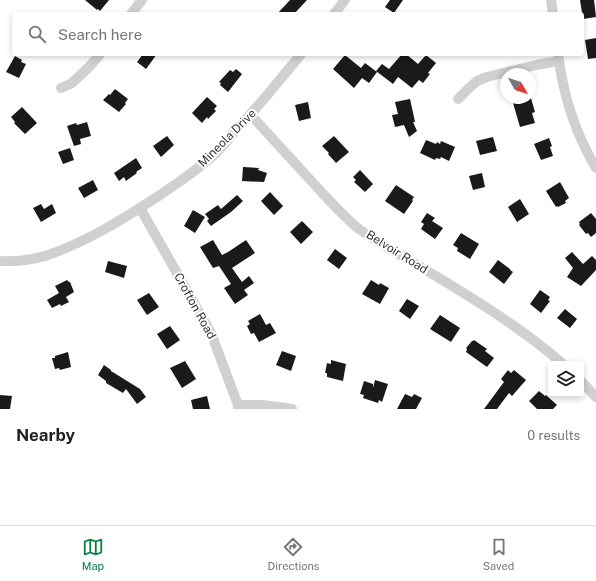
<!DOCTYPE html>
<style>
:root{--surface:#fff;--page:#f6f6f6;--text:#202124;--muted:#757577;--line:#e0e0e0;--accent:#0b8043}
body{margin:0;font-family:"Public Sans",sans-serif;background:var(--page);color:var(--text)}
.controls{position:absolute;right:12px;bottom:12px;display:grid;overflow:hidden;border-radius:4px;box-shadow:0 2px 6px #0003}
.controls button{width:36px;height:36px;display:grid;place-items:center;padding:0;border:0;border-bottom:1px solid var(--line);background:var(--surface);color:var(--text);font:20px sans-serif}
.compass{position:absolute;left:500px;top:68px;width:36px;height:36px;border-radius:50%;background:var(--surface);box-shadow:0 2px 6px #0003;rotate:129deg}
.list{margin:0;padding:0;list-style:none}
h2{display:flex;justify-content:space-between;align-items:center;height:52px;margin:0;padding:0 16px;font-size:17px}
h2 small{font-size:13px;font-weight:400;color:var(--muted)}
.icon{flex:none;width:22px;height:22px;fill:none;stroke:currentColor;stroke-width:2;stroke-linecap:round;stroke-linejoin:round}
.map{position:relative;flex:none;width:596px;height:409px;overflow:hidden}
.search{position:absolute;background:var(--surface);box-shadow:0 2px 6px #0003;left:12px;right:12px;top:12px;height:44px;display:flex;align-items:center;gap:10px;box-sizing:border-box;padding:0 14px;border-radius:4px;color:var(--muted);font-size:15px}
.sheet{height:116px;background:var(--surface)}
nav{display:flex;justify-content:space-around;align-items:center;box-sizing:border-box;height:56px;border-top:1px solid var(--line);background:var(--surface);font-size:11px;color:var(--muted)}
nav a{display:grid;justify-items:center;gap:2px}
nav .on{color:var(--accent)}
.map>svg:first-child{display:block}
.building{fill:#1a1a1a}
.lines{fill:none;stroke-linecap:round;stroke-linejoin:round}
.minor{stroke:#d0d0d0;stroke-width:10}
.labels{text-anchor:middle;dominant-baseline:central;stroke-width:4;stroke-linejoin:round;paint-order:stroke}
.street-label{font-size:12px;fill:#333;stroke:#fff}
</style>
<div class="map">
<svg width="596" height="409" viewBox="0 0 596 409">
<rect width="100%" height="100%" fill="#fff"/>
<path class="building" d="M85,0H109L100,11L98,9L97,10Z
M290,0H307L294,14H277Z
M390,0H403L394,13L385,7Z
M580,0H594L596,17L583,19Z
M596,38V58L588,59L585,40Z
M143,54H157L146,69L137,62Z
M402,54H406L418,64L426,55L436,63L428,73L430,74L423,83L419,80L412,88L398,77L393,84L376,71L382,64L389,69Z
M345,55L361,68L365,63L377,72L369,83L362,78L354,88L333,69Z
M15,56L22,60L21,62L26,64L19,78L6,72Z
M236,69L242,74L228,92L220,85L221,83L219,82L230,70L233,72Z
M115,89L128,99L125,103L126,104L119,112L103,100L109,94L110,95Z
M207,97L217,106L214,109L216,111L208,119L207,117L202,123L192,113Z
M531,98L535,112L532,113L535,123L520,127L513,103Z
M410,99L414,117L415,122H413L417,131L409,137L404,125L395,127L392,115L398,114L395,102Z
M308,102L311,118L299,121L295,105Z
M22,107L37,123L25,134L14,123L15,122L11,117Z
M87,122L91,136L80,139L81,144L74,146L67,126L76,123L77,125Z
M167,136L174,145L161,157L153,146Z
M334,136L349,152L336,163L328,154L329,153L322,146Z
M493,137L497,151L480,155L476,141Z
M549,138L552,146L550,147L553,156L541,160L534,144Z
M426,140L436,144L437,142L440,144L441,141L455,147L449,161L441,157L440,159L436,158L435,160L420,153Z
M70,148L74,160L63,164L58,152Z
M136,158L142,168L136,172L137,173L126,181L124,177L119,181L114,173Z
M243,167L259,168L258,170L267,173L264,182L242,181Z
M360,170L373,184L365,192L354,182L356,180L353,177Z
M482,173L485,187L473,190L469,176Z
M93,180L98,190L84,198L78,188Z
M560,182L569,198L565,201L566,203L558,207L557,206L556,207L546,191Z
M396,185L414,197L412,200L413,201L404,214L385,201Z
M270,192L283,206L274,215L261,201Z
M237,195L243,201L231,212L211,226L207,221L209,219L205,214L218,205L221,209Z
M520,199L529,214L517,222L508,207Z
M41,204L44,209L52,204L56,213L41,222L33,208Z
M193,210L205,217L195,233L184,226Z
M427,213L435,218L432,221L443,228L435,239L421,229L424,224L421,222Z
M591,213L596,219V233L591,237L588,233L586,234L579,225L580,224L579,222Z
M302,221L313,232L301,244L290,232Z
M461,233L479,244L470,259L457,251L458,248L453,245Z
M213,240L222,255L228,252L246,240L255,253L232,268L242,282L249,276L254,283L244,290L248,295L235,304L224,288L231,284L219,266L213,268L200,247Z
M335,249L347,258L339,269L327,260Z
M572,252L583,264L592,256L596,260V270L581,286L567,277L573,268L565,258Z
M498,260L510,269V270L513,272L504,284L489,272Z
M108,261L127,266L124,278L105,272Z
M67,280L69,282H70L74,292L66,297L69,302L61,306L60,304L52,308L47,300L59,293L55,286Z
M371,280L379,285L380,283L389,288L380,304L362,294Z
M540,290L550,297L548,300L550,301L541,313L530,304Z
M149,293L159,307L147,315L137,300Z
M407,299L419,306L410,319L399,311Z
M565,309L577,319L570,328L557,318Z
M260,314L266,325L270,323L276,333L259,342L254,333L251,334L247,326L250,324L248,321Z
M440,315L460,328L451,342L430,329Z
M170,326L180,340L167,349L157,334Z
M474,340L487,349L485,351L494,358L487,367L466,352L467,349L466,348L472,341H473Z
M282,351L296,356L291,371L276,365Z
M68,352L71,367L60,370L59,368L55,369L52,358H55V356Z
M331,360L346,364L343,381L327,377V373H325L327,363L331,364Z
M185,361L196,379L182,388L170,368Z
M104,365L111,370V371L140,389L146,397L137,404L126,389L123,393L106,383V381L98,375Z
M508,370L511,373L514,370L526,380L512,396L509,393L497,409H484L501,386L504,382L501,379Z
M375,380L388,384L382,402L379,400L378,403L363,398L364,395L360,394L364,381L373,384V388Z
M539,391L545,396L546,395L557,405L553,409H537L529,401Z
M405,394L412,397L414,394L422,398L416,409H397Z
M0,395L12,396L10,409H0Z
M207,396L210,409H193L191,400Z"/>
<g class="lines">
<path class="minor" d="M551,0L553,14
M131,14L142,0
M334,14L345,0
M558,54C563,94 575,133 596,168
M61,88L72,83L90,66L100,54
M458,99L467,90L477,81L487,77L536,65L559,61
M251,115C272,138 293,161 314,184C329,200 343,216 359,229C383,246 409,260 434,275C479,302 524,330 563,364
M140,208L211,333L238,405V409
M0,261C15,262 31,260 45,256C85,243 125,218 160,195C179,182 199,169 216,153C223,146 230,138 236,130C259,106 280,80 301,54
M581,381L596,397
M238,405H263L292,409"/>
</g>
<g class="labels">
<g class="street-label">
<text transform="translate(227 138) rotate(-45)">Mineola Drive</text>
<text transform="translate(397 252) rotate(32)">Belvoir Road</text>
<text transform="translate(195 306) rotate(61)">Crofton Road</text>
</g>
</g>
</svg>
<div class="controls">
<button><svg class="icon" aria-label="layers" viewBox="0 0 24 24"><path d="M12 4l9 5-9 5-9-5zM3 14l9 5 9-5"/></svg></button>
</div>
<svg class="compass" viewBox="-18 -18 36 36"><path d="M0-13l5 13h-10z" fill="#e53935"/><path d="M0 13l5-13h-10z" fill="#757577"/></svg>
<div class="search"><svg class="icon" aria-label="search" viewBox="0 0 24 24"><circle cx="10" cy="10" r="6"/><path d="M15 15l6 6"/></svg>Search here</div>
</div>
<section class="sheet">
<h2>Nearby<small>0 results</small></h2>
<ul class="list">
</ul>
</section>
<nav>
<a class="on"><svg class="icon" aria-label="map" viewBox="0 0 24 24"><path d="M3 6l6-2 6 2 6-2v14l-6 2-6-2-6 2zM9 4v14M15 6v14"/></svg>Map</a>
<a><svg class="icon" aria-label="directions" viewBox="0 0 24 24"><path d="M12 3l9 9-9 9-9-9zM9 14v-3h6M13 9l2 2-2 2"/></svg>Directions</a>
<a><svg class="icon" aria-label="saved" viewBox="0 0 24 24"><path d="M7 4h10v16l-5-4-5 4z"/></svg>Saved</a>
</nav>
